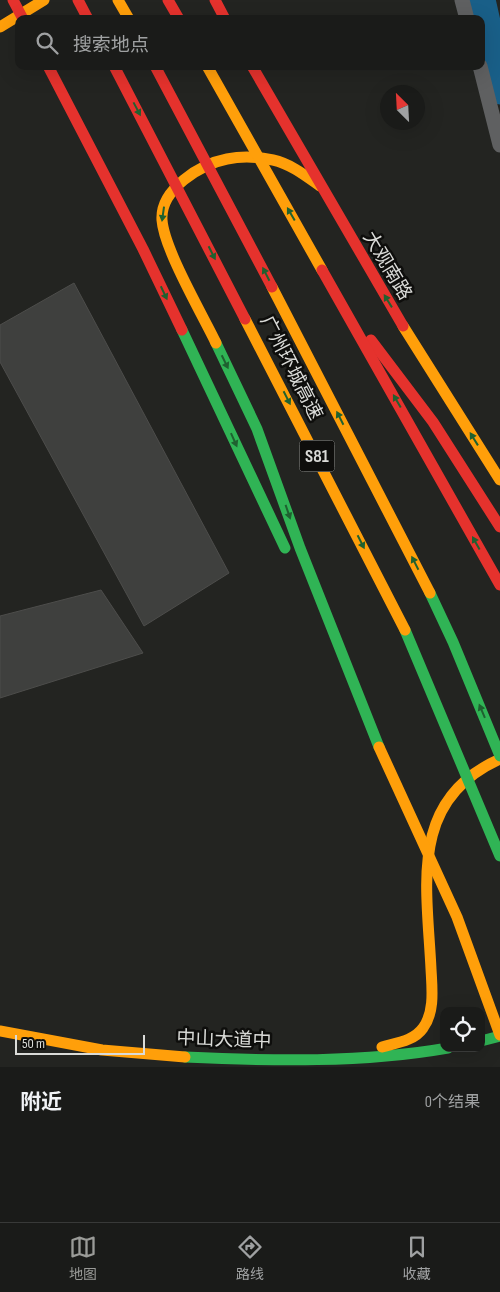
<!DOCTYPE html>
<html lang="zh">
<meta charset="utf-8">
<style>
:root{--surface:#1a1b19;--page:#232422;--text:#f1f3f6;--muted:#9fa1a2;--line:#383938;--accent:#9a9b98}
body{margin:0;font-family:"Sofia Sans Condensed","Noto Sans SC",sans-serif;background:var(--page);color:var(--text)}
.controls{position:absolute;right:15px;bottom:15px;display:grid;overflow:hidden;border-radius:10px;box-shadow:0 5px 20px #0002}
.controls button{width:45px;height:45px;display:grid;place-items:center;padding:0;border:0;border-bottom:1px solid var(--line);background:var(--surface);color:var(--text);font:25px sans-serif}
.compass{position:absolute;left:380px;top:85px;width:45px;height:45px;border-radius:50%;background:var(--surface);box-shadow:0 5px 20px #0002;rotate:336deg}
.scale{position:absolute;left:15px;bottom:12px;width:130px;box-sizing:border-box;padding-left:5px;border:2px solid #dadbd8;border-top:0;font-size:14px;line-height:18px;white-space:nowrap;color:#dadbd8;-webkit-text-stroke:4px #0e0e0c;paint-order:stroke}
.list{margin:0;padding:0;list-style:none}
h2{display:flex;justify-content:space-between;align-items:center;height:65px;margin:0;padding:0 20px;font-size:21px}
h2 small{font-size:16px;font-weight:400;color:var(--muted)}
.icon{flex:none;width:28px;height:28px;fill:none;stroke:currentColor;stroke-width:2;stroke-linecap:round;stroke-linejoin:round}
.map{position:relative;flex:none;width:500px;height:1067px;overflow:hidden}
.search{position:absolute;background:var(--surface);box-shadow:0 5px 20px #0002;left:15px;right:15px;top:15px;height:55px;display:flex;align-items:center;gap:12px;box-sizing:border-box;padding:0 18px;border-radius:10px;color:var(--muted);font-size:19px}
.sheet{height:155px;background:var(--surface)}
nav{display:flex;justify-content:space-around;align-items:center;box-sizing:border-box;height:70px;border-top:1px solid var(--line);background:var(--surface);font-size:14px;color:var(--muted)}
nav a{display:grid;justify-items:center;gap:2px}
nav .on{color:var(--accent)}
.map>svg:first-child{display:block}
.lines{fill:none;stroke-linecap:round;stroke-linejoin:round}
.river{stroke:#195f88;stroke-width:31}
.building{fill:#3f403e;stroke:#4d4d4b}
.street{stroke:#5f6061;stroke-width:15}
.fast{stroke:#30b455;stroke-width:11}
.slow{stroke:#ff9f0a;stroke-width:11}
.jam{stroke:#e5322d;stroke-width:11}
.fast-bridge{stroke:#30b455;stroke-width:11}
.slow-bridge{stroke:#ff9f0a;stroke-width:11}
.jam-bridge{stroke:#e5322d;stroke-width:11}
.oneway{fill:#1f6130}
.labels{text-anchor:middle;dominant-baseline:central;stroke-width:5;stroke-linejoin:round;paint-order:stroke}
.shield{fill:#0e0e0c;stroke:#9d9e9b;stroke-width:1}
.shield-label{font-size:18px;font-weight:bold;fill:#dadbd8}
.street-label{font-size:19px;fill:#dadbd8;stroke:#0e0e0c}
</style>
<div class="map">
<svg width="500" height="1067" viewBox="0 0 500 1067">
<rect width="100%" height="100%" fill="#232421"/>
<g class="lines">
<path class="river" d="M480,0L500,89"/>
</g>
<path class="building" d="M74,283L229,573L144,626L0,362V325Z
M101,590L143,653L0,698V616Z"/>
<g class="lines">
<path class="street" d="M462,0L467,19
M480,66L500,145"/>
<path class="fast" d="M182,330L285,548
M216,343L257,429L300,548L379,747
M481,1041L500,1036
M185,1057C273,1061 362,1063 448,1048"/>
<path class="slow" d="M118,0L129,19
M0,27L44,0
M403,326L500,480
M216,343C202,314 164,249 162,220C160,189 201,164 227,159C242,156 259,157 273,160C291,164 306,176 320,186
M0,1031L102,1050L185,1057
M382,1047C396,1043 414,1041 423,1028C435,1012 432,988 431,969C427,886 408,800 500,759"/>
<path class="jam" d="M78,0L88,19
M168,0L179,19
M215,0L225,19
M48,66L143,249L182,330
M252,66L403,326
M371,340L433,422L500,527"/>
<path class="fast-bridge" d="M430,593L453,642L500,756
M405,630L500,856"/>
<path class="slow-bridge" d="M207,66L322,270
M272,287L430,593
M245,319L405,630
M379,747L457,917L500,1035"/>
<path class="jam-bridge" d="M13,0L23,19
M114,66L245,319
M155,66L272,287
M322,270L500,585"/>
</g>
<defs><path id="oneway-solid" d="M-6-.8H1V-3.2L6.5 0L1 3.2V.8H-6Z" transform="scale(1.25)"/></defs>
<g class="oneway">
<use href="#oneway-solid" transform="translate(137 109) rotate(62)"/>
<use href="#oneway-solid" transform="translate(163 214) rotate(98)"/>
<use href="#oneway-solid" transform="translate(291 214) rotate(-120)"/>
<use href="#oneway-solid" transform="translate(212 253) rotate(63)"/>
<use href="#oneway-solid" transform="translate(266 274) rotate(-117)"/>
<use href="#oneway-solid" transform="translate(164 293) rotate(65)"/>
<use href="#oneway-solid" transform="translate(388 301) rotate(-122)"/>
<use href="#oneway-solid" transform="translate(225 362) rotate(64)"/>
<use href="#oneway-solid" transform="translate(287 398) rotate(63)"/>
<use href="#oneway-solid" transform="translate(397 401) rotate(-120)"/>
<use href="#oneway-solid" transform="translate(340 418) rotate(-117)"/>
<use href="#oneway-solid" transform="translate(474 439) rotate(-122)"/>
<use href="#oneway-solid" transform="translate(234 440) rotate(66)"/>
<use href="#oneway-solid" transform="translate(288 512) rotate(71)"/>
<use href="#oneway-solid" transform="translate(361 542) rotate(63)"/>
<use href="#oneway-solid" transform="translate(476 543) rotate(-119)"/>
<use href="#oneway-solid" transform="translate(415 563) rotate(-117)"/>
<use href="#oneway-solid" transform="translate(482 711) rotate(-113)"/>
</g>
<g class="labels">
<rect class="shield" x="299.5" y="440.5" width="35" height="31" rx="4"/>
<g class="shield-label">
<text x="317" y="456">S81</text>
</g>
<g class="street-label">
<text transform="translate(387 266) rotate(59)">大观南路</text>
<text transform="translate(291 368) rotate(63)">广州环城高速</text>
<text transform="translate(224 1040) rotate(2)">中山大道中</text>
</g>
</g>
</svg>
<div class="controls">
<button><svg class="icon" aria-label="locate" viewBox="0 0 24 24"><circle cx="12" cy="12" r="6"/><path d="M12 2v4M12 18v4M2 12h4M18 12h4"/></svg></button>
</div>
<svg class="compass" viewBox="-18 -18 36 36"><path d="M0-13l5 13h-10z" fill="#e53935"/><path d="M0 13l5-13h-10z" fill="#9fa1a2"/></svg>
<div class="scale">50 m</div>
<div class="search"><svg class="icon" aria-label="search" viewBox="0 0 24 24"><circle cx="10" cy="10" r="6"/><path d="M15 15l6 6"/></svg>搜索地点</div>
</div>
<section class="sheet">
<h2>附近<small>0个结果</small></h2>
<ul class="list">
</ul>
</section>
<nav>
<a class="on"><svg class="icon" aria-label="map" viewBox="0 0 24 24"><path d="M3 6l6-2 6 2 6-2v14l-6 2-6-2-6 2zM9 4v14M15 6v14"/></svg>地图</a>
<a><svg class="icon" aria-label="directions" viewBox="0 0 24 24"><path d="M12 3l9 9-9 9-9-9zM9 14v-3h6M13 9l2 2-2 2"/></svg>路线</a>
<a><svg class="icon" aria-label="saved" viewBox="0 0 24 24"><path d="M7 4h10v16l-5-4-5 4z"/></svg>收藏</a>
</nav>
